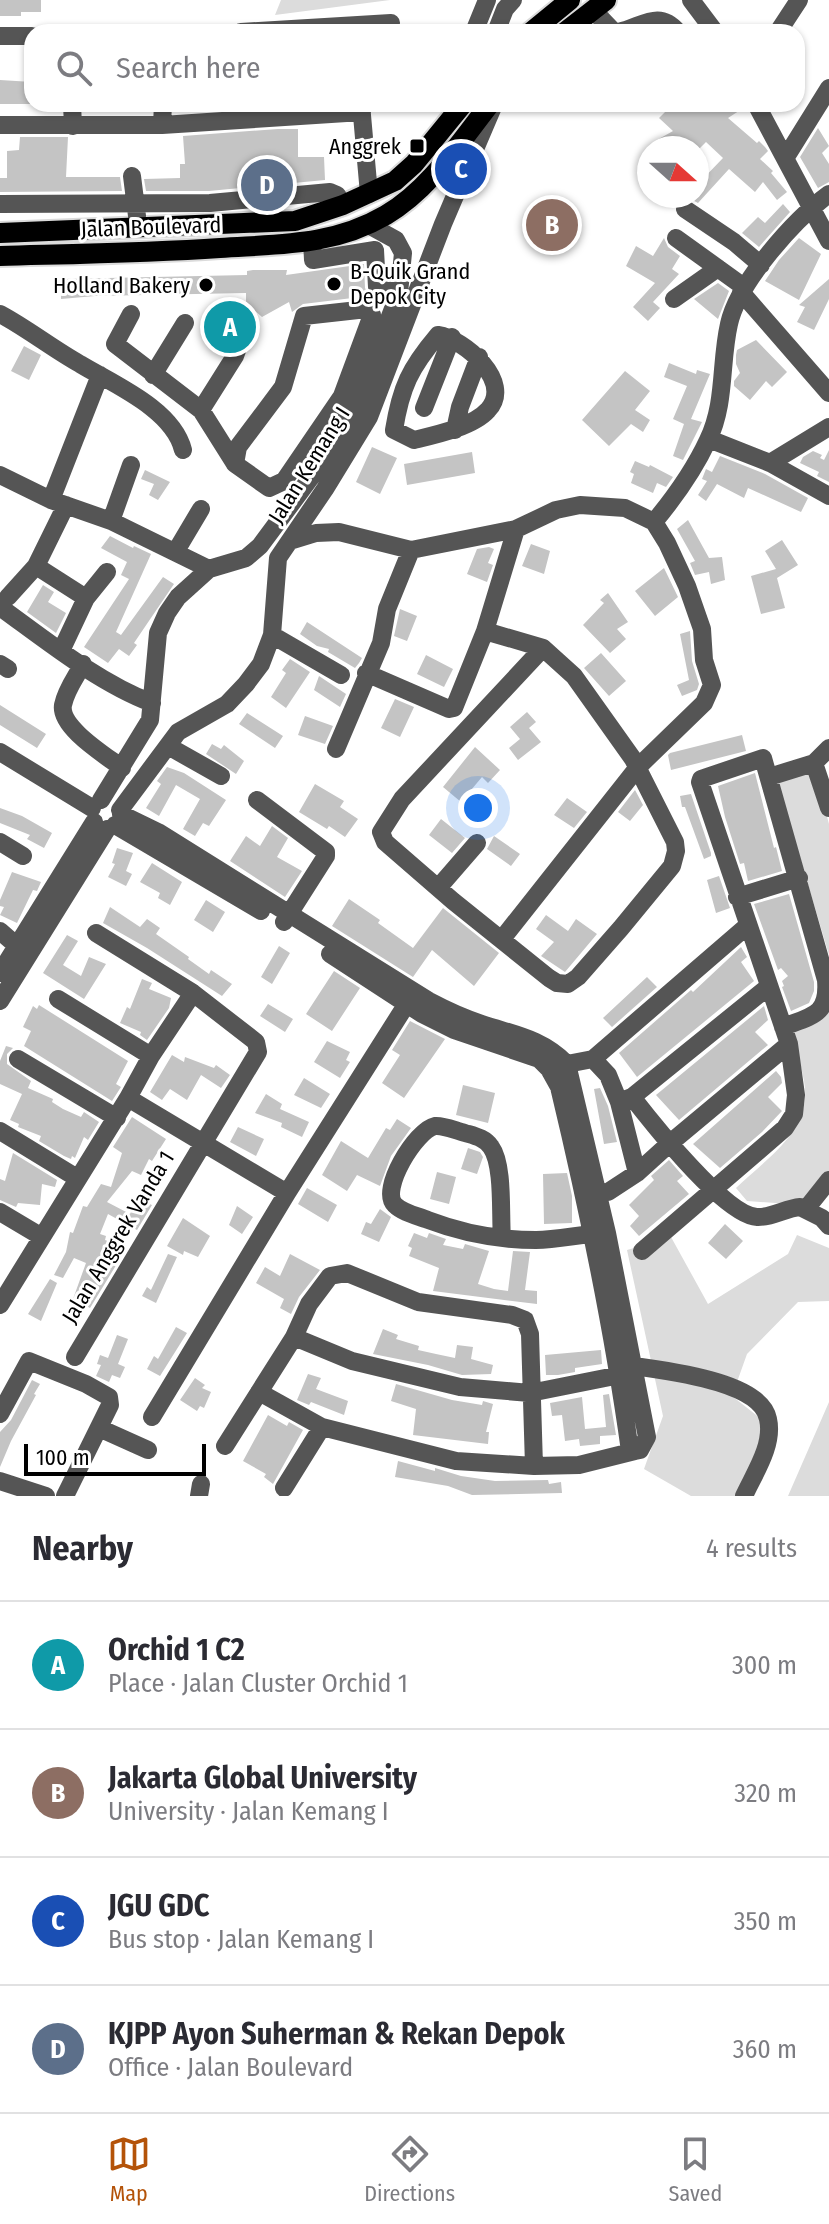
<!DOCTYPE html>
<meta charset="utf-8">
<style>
:root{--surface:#fff;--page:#f7f7f7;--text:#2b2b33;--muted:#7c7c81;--line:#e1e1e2;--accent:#b45309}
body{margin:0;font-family:"Fira Sans Condensed",sans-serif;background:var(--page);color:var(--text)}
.compass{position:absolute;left:637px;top:136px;width:72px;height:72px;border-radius:50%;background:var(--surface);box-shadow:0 2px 6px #0004;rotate:111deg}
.scale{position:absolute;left:24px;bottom:20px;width:182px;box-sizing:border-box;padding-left:8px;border:4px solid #000;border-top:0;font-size:22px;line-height:28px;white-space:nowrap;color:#000;-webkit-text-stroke:6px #fff;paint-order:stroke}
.you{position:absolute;left:478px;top:808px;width:28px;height:28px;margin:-20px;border:6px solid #fff;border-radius:50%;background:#1a73e8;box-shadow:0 0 0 12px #1a73e833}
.badge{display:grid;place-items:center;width:52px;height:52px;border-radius:50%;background:var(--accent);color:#fff;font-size:26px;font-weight:700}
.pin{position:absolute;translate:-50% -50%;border:4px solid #fff;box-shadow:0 2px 8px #0006}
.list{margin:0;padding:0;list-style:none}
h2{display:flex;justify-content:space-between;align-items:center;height:104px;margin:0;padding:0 32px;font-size:34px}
h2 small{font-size:26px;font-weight:400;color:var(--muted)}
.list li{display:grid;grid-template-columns:52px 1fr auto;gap:24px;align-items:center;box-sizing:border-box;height:128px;padding:0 32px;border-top:2px solid var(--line)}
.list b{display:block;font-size:30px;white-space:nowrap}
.list p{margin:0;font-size:26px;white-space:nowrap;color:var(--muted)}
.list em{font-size:26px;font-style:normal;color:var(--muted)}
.icon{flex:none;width:44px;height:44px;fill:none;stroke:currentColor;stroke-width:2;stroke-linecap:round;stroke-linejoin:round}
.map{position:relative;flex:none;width:829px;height:1496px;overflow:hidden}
.search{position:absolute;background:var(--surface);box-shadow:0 2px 6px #0004;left:24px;right:24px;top:24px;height:88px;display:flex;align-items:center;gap:20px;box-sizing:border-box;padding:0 28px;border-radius:24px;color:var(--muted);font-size:30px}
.sheet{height:616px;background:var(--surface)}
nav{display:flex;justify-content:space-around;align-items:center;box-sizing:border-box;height:112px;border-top:2px solid var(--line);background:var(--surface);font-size:22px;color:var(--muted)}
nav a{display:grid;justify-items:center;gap:4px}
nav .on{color:var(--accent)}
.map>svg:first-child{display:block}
.green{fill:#dcdcdc}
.building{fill:#c4c4c4}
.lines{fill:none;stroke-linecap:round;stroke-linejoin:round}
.major-casing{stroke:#dbdbdb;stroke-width:24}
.minor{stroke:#555;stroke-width:18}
.major{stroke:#000;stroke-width:20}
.poi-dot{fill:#000;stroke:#fff;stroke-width:3}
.labels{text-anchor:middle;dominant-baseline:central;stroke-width:6;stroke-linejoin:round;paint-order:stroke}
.poi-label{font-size:22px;fill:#000;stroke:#fff;text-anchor:end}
.street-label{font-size:22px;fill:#000;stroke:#fff}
</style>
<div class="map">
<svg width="829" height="1496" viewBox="0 0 829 1496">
<rect width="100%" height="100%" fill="#fff"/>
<path class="green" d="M281,0H390L275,15Z
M814,768L829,824V955L777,780Z
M829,1012V1171L802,1205L747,1201L736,1188C767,1158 813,1130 804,1081C801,1063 794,1044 789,1026Z
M797,1235L829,1248V1301L798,1302L747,1354L732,1396L765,1422L749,1496H691L644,1469L663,1416L627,1250L671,1237L708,1304L788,1254Z
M829,1402V1496H788Z"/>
<path class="building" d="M0,0H41V12H21V16H0Z
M0,80L32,82V104H0Z
M673,104H744L745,107L728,118L757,143L759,141L765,147L768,151L760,159L773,171L771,173L787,192L777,200L763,182L755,192L729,169L698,203L687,197L681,198L680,196H697V185L723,158L706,142L700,148H661L657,140L673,131L659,118Z
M818,128L829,146L822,153L829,164V182L818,188L800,157Z
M278,129H298V157H324L325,180L209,191H146L144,179L180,178V164H185L183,136Z
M20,137H68L66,177H120L122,191L0,192V178H7V151L19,150Z
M783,204L790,212L759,247L742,233L758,217L765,223Z
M664,238L668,247L680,256L672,269L679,274L653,302L660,308L648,321L633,307L655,283L626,266L636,246L653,256Z
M799,238L821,254L799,300L765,281L779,260Z
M364,264L365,288L369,296L303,304L292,312L289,302L262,317L253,309L246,308V293L95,296L61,299V279L247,275V271L253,270H287L286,275Z
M829,279V299L814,330L797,322L805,307L799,305Z
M718,283L729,291L718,319L694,299Z
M756,340L787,372L772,387L766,381L750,400L734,386V381L740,373L736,364V355L737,350Z
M24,346L41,355L29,380L11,371Z
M669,363L696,374L697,370L710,374L691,419L702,422L683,460L673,456L684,424L673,419L687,386L664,377Z
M625,371L650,391L635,410L650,420L643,432L631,424L609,446L582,420Z
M372,447L397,458L380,494L356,482Z
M829,450V482L817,476L819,472L800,463L803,457L813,451L822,455L820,458L824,460Z
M472,452L475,473L407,485L404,464Z
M720,456L765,474L808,498L801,512L748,488L744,498L717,484L706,501L698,495L707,481L702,479L706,469L712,472Z
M635,461L649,467L650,465L673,477L666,487L657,483L653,493L631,483L634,474L630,472Z
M145,470L170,482L158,500L149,495L154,484L141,479Z
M688,520L709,558L722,557L725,580L711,584L709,572L695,575L690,563L695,561L677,529Z
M110,536L133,548L134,546L151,554L116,632L121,635L163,577L174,584L134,643L137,645L129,656L119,649L108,663L84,647L129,579L121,575L127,562L101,548Z
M782,540L798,565L777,578L785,608L761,614L751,576L776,569L765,551Z
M531,544L550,551L544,574L522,566Z
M489,547L494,549L488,563L493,565L487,582L467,574L477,549Z
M664,568L678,597L655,616L635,591Z
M43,585L54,592L48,602L66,613L56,633L27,612Z
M608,593L628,622L617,629L626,639L610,653L583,625L604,603L600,600Z
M400,609L417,616L407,641L394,636Z
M307,622L362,658L359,663L355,668L328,652L329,649L317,646L300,634Z
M690,631L692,661L699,684L697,690L682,696L677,685L689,680L680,634Z
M601,653L626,681L609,696L584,668Z
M426,655L453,669L444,687L417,674Z
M290,659L310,672L286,708L271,697L286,673L282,670Z
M319,676L346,694L340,707L314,690Z
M395,699L414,707L400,737L381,728Z
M0,705L46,734L37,748L0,725Z
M527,712L536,722L529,728L541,742L518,760L509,748L520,739L510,727Z
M247,713L283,736L275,748L239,724Z
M305,716L333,726L325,744L298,735Z
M742,735L746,751L671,770L668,755L670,753Z
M212,744L221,749L224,745L244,761L236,774L206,754Z
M475,747L500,770L488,783L482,777L461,802L443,787Z
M167,767L184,773L226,800L209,826L203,823L195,836L183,829L200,799L176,785L159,816L146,808L161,784L157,781Z
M755,773L774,848L776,847L782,871L748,881L744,863L740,864L725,817L718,786Z
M315,784L344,801L340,807L358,819L345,837L329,826L327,829L299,812Z
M635,790L643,805L630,821L618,812Z
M691,794L711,853V856L704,859L685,807H682L680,796Z
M567,798L587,812L574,828L554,815Z
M0,808L22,816L52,833L44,848L27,839L30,835L0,823Z
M441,819L465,838L452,853L429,835Z
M272,826L288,838L277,857L302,871L285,897L230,861L246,836L260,846Z
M494,836L520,854L511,866L487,849Z
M117,848L133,853L126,871L132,874L126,886L108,877L115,864L112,863Z
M152,863L182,882L170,905L158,898L160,893L140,882Z
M12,872L41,882L37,891L33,890L17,923L0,915L4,907L0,906V900Z
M719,876L730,908L716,913L707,880Z
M789,894L814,982V991L809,1003L791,1011L782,987L784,986L782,981L788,976L781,968L778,970L754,904Z
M349,899L380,920L378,923L413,948L443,908L499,953L474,986L432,950L413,977L332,926Z
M206,900L225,912L213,932L194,920Z
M110,907L140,927L147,919L160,928L156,934L189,957L188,959L209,974L211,970L232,984L222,996L147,948L103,923Z
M546,915L568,931L576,919L597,934L565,972L541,956L554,942L536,929Z
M67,935L78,941L63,965L81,976L89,957L106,964L84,999L43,973Z
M279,946L290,953L272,984L261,977Z
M741,947L747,957L741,962L754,981L637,1077L619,1053L691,990L693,992Z
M334,971L360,988L332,1031L306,1014Z
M647,977L657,987L612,1027L603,1018Z
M142,979L152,983L149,989L171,998L169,1008L147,1040L140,1035L141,1032L120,1023L127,1007L130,1009Z
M268,1004L293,1019L285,1032L260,1016Z
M39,1005L128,1061L116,1084L121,1087L112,1101L24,1046L31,1031L23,1027L33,1006L37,1009Z
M764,1006L768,1020L755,1032L768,1045L679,1120L656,1095Z
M410,1021L445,1039L404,1098L382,1083L400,1055L392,1050Z
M327,1041L350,1052L346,1060L350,1062L340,1078L314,1062Z
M6,1046L13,1048L7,1054V1064L31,1081L28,1088L53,1099L52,1102L63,1109L81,1117L84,1112L99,1122L88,1140L84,1137L75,1158L72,1156L71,1159L64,1156L39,1141L41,1136L18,1127L19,1124L10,1120L22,1094L0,1084V1061Z
M172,1055L184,1062L185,1057L214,1068L216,1065L230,1075L221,1088L201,1075L187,1100L170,1089L162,1100L150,1092Z
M776,1071L781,1077L782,1083L768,1097L782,1111L762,1132L720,1168L693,1144Z
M304,1078L330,1094L321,1108L294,1095Z
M463,1085L495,1093L488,1123L456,1115Z
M600,1088L608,1106L617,1142L604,1144L594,1089Z
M266,1094L282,1104L280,1109L309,1122L302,1137L281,1127L282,1123L255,1113Z
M132,1117L166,1139L152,1161L149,1159L141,1175L132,1171L107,1202L130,1214L137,1199L152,1205L137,1230L108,1214L100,1234L106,1236L105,1240L123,1247L115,1267L90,1308L73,1299L86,1263L74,1258L63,1278L54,1275L66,1252L70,1232L73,1233L83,1206L87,1207L101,1184L111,1187L122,1153L113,1147Z
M397,1119L411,1128L391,1156L380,1186L357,1175L347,1191L322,1175L341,1141L368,1158L386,1128L390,1130Z
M238,1127L264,1139L256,1156L230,1142Z
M468,1148L480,1152L483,1157L477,1174L461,1169Z
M13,1153L57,1180L55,1187L42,1184L40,1205L18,1203L16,1207L0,1200V1179L5,1181Z
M669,1160L683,1176L677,1181L689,1194L639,1236L630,1226L639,1216L629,1205L654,1180L651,1176Z
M437,1172L456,1177L449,1204L430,1199Z
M567,1173L572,1196V1223L544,1224L543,1174Z
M307,1188L337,1205L328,1222L298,1204Z
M237,1206L253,1217L242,1234L229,1225Z
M380,1209L391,1217L379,1242L361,1234L366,1222L371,1224Z
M183,1218L210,1236L198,1257L184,1251L183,1255L167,1246Z
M725,1224L743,1241L726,1259L708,1243Z
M414,1233L427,1238L429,1233L446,1239L443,1245L463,1249L465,1244L489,1251L478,1284L494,1289L508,1291L513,1251L530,1252L525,1290L537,1291V1304L433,1291L439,1268L409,1256L412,1248L408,1246Z
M168,1254L177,1257L156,1303L142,1296L147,1287L151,1290Z
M290,1254L320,1270L299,1297L291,1314L280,1308L284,1299L256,1283L265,1267L280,1276Z
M50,1279L57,1283L41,1321L28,1314Z
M176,1327L187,1333L160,1376L147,1369L154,1356L158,1359Z
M383,1329L398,1335L396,1339L419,1346L418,1350L436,1354L455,1358L457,1345L473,1347L471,1359L493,1365L491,1374L462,1375L428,1365L373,1354Z
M117,1335L128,1339L118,1364L125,1367L120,1378L112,1375L109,1382L96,1376L101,1365L97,1364L100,1355L108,1358Z
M601,1350L602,1364L575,1368V1372L558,1375H546L545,1355Z
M308,1374L321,1378L316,1389L348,1401L344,1415L311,1402L309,1405L297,1400Z
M195,1378L205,1385L202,1388L211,1392L204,1408L200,1406L197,1411L180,1400Z
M32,1380L40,1384L34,1394L36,1395L11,1441L0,1467V1432L11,1420Z
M396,1384L452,1400L482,1405L483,1401L493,1404L486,1432H489L488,1444L413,1435L416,1409L391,1401Z
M609,1394L616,1435L600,1436V1444L580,1446L579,1439L565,1441L562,1415L552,1416L550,1403L582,1397L585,1429L606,1427L603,1395Z
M268,1415L287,1426L289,1422L303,1430L273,1484L264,1477L266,1474L243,1461Z
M398,1461L435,1471V1468L461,1476L495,1481L548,1480L549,1484L561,1482L562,1493L472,1495L448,1486L395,1477Z"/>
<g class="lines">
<g class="major-casing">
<path id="major" d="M531,32L570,0
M565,32L606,0
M0,233L295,221L343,205L395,181L414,164L463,104
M0,256C73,254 147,253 220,248C280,244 333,246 386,215C429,190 460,142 490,104"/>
</g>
<path class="minor" d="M691,0L715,32
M593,10L614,32
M241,32L391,23
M474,32L487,0
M496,32L505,9L513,0
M618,32C641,28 658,8 678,32
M778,32L799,0
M0,36H32
M72,104L73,126
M361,104L369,194
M756,104L829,241
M0,125H162L362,112
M162,125L163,104
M786,157L829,88
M132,176L137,216
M0,204L210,203L330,192L337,195L343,205
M685,209L734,242L761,265
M676,238L744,287
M312,240L313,260L375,250L377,287L400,283
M741,292L829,393
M674,299L718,268
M367,309L372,315L342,396L284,481L269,488L235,464L238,447L283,387L304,316Z
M0,314C28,329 53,349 80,364C113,384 173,409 183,450
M131,314L115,344L201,410L235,464
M438,335C464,339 514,382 488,410C473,427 435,435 414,440L394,430C401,387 410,368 438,335Z
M153,375L185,323
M424,408L452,337
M201,410L235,356L248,320
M455,430L460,407L479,357
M709,439L770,463L829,496
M770,463L829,427
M0,475L51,500L111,521L209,569
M51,500L100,375
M111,521L131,465
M654,522C674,498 695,468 708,440C726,403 720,363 729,324C738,282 795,219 829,194
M290,541L316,533L339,532L411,550L516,529L556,510L580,505L625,508L654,522L667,543L687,586L702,629L704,660L712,685L704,703L638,767L502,939
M176,551L201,509
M36,566L66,505
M8,597L36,566L86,598
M0,607C47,641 99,683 152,703
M485,631L543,648L574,676L633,759L675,842L676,851L672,866L621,928L578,977L568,984L557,983L549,978L453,901L385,842L381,832L402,799L543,648
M272,635L341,675
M61,651L86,598L107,572
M0,664L8,669
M83,664C76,677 66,690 63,705C59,727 105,755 122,768
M366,673L449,709L454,708L485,631L516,529
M168,746L221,776
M336,749L381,643L387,609L411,550
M0,752L92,808
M814,763L829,808
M769,777L814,763L829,748
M101,800L150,720L158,633L167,613L178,597L209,569L246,558L260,546L326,457L356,405L399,293L403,253L396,240L367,224
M257,800L326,852V856L284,922
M120,810L178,732L227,704L246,684L261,664L272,635L278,558L325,489L369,417L443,224L493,107
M121,814L158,832L429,1001C446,1010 463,1018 482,1024C515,1035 541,1038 567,1064L607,1233L647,1437L640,1450L635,1451L579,1465L534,1466
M115,825L261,911
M0,842L23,856
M438,888L477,843
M737,897L799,878
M0,931L16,945
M96,933L193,993L151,1056L128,1098L287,1193
M330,954L422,1014L454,1030L539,1059L549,1069L559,1087C588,1208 613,1328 630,1451
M0,973L94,822
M58,999L151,1056
M0,1001L107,829
M18,1059L117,1118
M593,1059L747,926
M567,1064L593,1059L608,1075L619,1102L632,1097C653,1124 726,1216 757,1217C771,1218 786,1208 800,1207L822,1218L829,1226
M632,1097L768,987
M619,1102L637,1173
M0,1131L77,1178
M608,1192L637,1173L669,1144L789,1044
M806,1209L829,1180
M0,1212L42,1237
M502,1238C500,1215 504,1165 491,1147C485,1138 475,1136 465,1133C456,1131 444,1125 435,1126C416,1130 379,1190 395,1205C403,1213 418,1216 428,1220C462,1233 500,1240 536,1240C558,1240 581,1234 603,1233
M642,1251L785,1128L794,1114L796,1095L789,1044L700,782L701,779L763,758L826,980C829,1015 812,1016 783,1027
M0,1305L128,1098
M294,1337L352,1361L460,1387L530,1393L620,1375L634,1366C666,1371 761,1381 768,1419C774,1445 754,1474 744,1496
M75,1357L258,1052L256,1042L193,993
M0,1414L29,1361L86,1384L109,1397L110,1405L65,1496
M152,1417L287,1193L406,1005
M99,1428L148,1450
M225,1446L294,1337L309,1304L330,1276L347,1273L418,1302L512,1315L525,1320L530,1334L534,1466L456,1461L322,1427L259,1392
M0,1481L46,1496
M284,1488L322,1427
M199,1496L201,1484"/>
<use href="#major" class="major"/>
</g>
<g class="poi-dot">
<rect x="409" y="138" width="16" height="16" rx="4"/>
<circle cx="334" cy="284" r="8"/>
<circle cx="206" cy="285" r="8"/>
</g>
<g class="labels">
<g class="poi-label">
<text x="401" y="146">Anggrek</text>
<text x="350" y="271" text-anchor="start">B-Quik Grand<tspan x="350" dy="25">Depok City</tspan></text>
<text x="190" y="285">Holland Bakery</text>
</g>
<g class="street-label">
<text transform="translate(151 227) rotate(-2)">Jalan Boulevard</text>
<text transform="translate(309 465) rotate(-58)">Jalan Kemang I</text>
<text transform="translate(118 1237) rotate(-59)">Jalan Anggrek Vanda 1</text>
</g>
</g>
</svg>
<svg class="compass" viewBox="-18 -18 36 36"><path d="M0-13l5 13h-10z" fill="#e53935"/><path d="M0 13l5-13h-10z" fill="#7c7c81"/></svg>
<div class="scale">100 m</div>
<div class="you"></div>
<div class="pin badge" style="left:230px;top:327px;background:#0f9aa8">A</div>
<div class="pin badge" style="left:552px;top:225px;background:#8d6e63">B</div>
<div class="pin badge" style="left:461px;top:169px;background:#1a4fb4">C</div>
<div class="pin badge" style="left:267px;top:185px;background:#5c6f8a">D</div>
<div class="search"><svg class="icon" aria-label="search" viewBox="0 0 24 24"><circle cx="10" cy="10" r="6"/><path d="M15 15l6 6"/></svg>Search here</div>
</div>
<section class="sheet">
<h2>Nearby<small>4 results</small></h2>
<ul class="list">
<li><span class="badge" style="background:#0f9aa8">A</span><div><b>Orchid 1 C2</b><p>Place · Jalan Cluster Orchid 1</p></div><em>300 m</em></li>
<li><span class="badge" style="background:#8d6e63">B</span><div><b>Jakarta Global University</b><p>University · Jalan Kemang I</p></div><em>320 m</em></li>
<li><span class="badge" style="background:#1a4fb4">C</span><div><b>JGU GDC</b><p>Bus stop · Jalan Kemang I</p></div><em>350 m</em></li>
<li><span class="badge" style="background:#5c6f8a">D</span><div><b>KJPP Ayon Suherman &amp; Rekan Depok</b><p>Office · Jalan Boulevard</p></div><em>360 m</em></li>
</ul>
</section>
<nav>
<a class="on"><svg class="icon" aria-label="map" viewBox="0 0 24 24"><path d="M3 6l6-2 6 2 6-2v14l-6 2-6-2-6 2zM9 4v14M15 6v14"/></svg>Map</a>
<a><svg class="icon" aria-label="directions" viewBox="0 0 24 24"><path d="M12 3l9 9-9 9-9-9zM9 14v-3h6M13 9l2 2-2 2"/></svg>Directions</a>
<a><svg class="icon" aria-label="saved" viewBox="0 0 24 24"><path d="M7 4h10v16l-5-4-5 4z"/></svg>Saved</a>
</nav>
